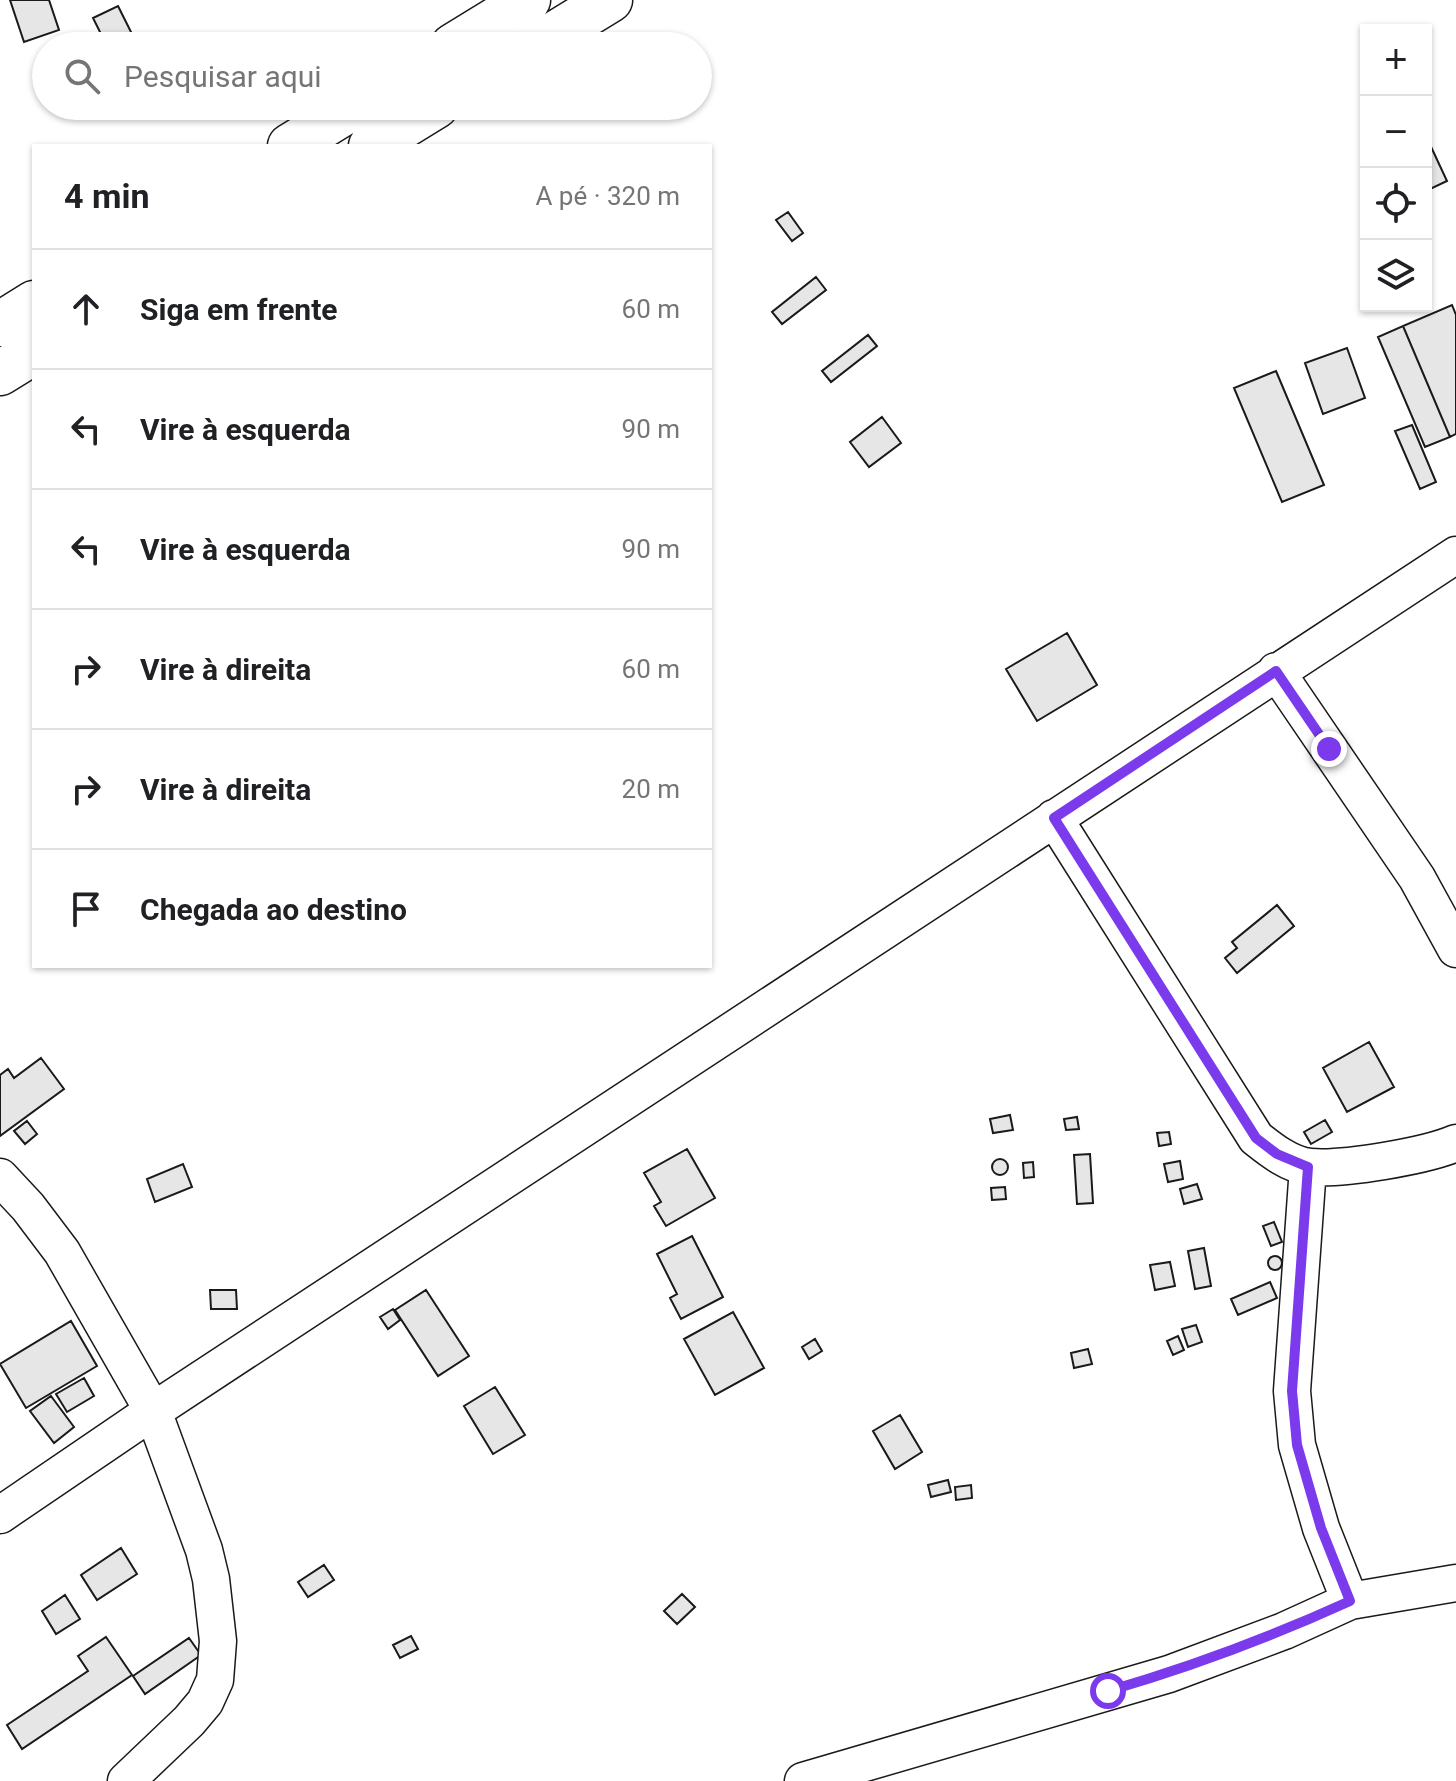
<!DOCTYPE html>
<html lang="pt">
<meta charset="utf-8">
<style>
:root{--surface:#fff;--page:#f2f2f2;--text:#202124;--muted:#757577;--line:#e0e0e0}
body{margin:0;font-family:Roboto,sans-serif;background:var(--page);color:var(--text)}
.controls{position:absolute;right:24px;top:24px;display:grid;overflow:hidden;border-radius:0px;box-shadow:0 2px 6px #0004}
.controls button{width:72px;height:72px;display:grid;place-items:center;padding:0;border:0;border-bottom:2px solid var(--line);background:var(--surface);color:var(--text);font:40px sans-serif}
.stop{position:absolute;width:24px;height:24px;margin:-18px;border:6px solid #7c3aed;border-radius:50%;background:#fff}
.stop.end{background:#7c3aed;border-color:#fff;box-shadow:0 2px 8px #0008}
.list{margin:0;padding:0;list-style:none}
h2{display:flex;justify-content:space-between;align-items:center;height:104px;margin:0;padding:0 32px;font-size:34px}
h2 small{font-size:26px;font-weight:400;color:var(--muted)}
.list li{display:grid;grid-template-columns:52px 1fr auto;gap:24px;align-items:center;box-sizing:border-box;height:120px;padding:0 32px;border-top:2px solid var(--line)}
.list b{display:block;font-size:30px;white-space:nowrap}
.list em{font-size:26px;font-style:normal;color:var(--muted)}
.icon{flex:none;width:44px;height:44px;fill:none;stroke:currentColor;stroke-width:2;stroke-linecap:round;stroke-linejoin:round}
.map{position:relative;flex:none;width:1456px;height:1781px;overflow:hidden}
.search{position:absolute;background:var(--surface);box-shadow:0 2px 6px #0004;left:32px;top:32px;width:680px;height:88px;display:flex;align-items:center;gap:20px;box-sizing:border-box;padding:0 28px;border-radius:44px;color:var(--muted);font-size:30px}
.panel{position:absolute;background:var(--surface);box-shadow:0 2px 6px #0004;left:32px;top:144px;width:680px;height:824px;border-radius:0px}
.map>svg:first-child{display:block}
.building{fill:#e6e6e6;stroke:#1a1a1a;stroke-width:2}
.lines{fill:none;stroke-linecap:round;stroke-linejoin:round}
.minor-casing{stroke:#1a1a1a;stroke-width:39}
.major-casing{stroke:#1a1a1a;stroke-width:47}
.minor{stroke:#fff;stroke-width:36}
.major{stroke:#fff;stroke-width:44}
.route{stroke:#7c3aed;stroke-width:10}
</style>
<div class="map">
<svg width="1456" height="1781" viewBox="0 0 1456 1781">
<rect width="100%" height="100%" fill="#fff"/>
<path class="building" d="M10,0H49L59,30L24,42Z
M118,6L138,46H107L93,18Z
M1426,136L1447,181L1426,191Z
M788,212L803,233L792,241L776,220Z
M816,277L826,290L782,324L772,312Z
M1452,305L1456,315V434L1450,437L1403,326Z
M1403,326L1450,437L1425,447L1378,337Z
M868,335L877,346L831,382L822,371Z
M1347,348L1365,398L1323,414L1305,363Z
M1276,371L1324,485L1282,502L1234,388Z
M882,417L901,443L869,467L850,442Z
M1412,425L1436,482L1420,489L1395,431Z
M1067,633L1097,685L1037,721L1006,669Z
M1277,905L1294,926L1237,973L1225,958L1237,948L1232,942Z
M1369,1042L1394,1087L1347,1112L1323,1068Z
M41,1058L64,1089L0,1136V1075L8,1069L14,1078Z
M1010,1115L1013,1130L993,1133L990,1119Z
M1077,1117L1079,1129L1066,1130L1064,1119Z
M1325,1120L1332,1132L1311,1144L1304,1132Z
M27,1121L37,1134L25,1144L14,1131Z
M1169,1132L1171,1144L1159,1146L1157,1133Z
M687,1149L715,1198L666,1226L654,1206L661,1202L644,1173Z
M1090,1154L1093,1203L1077,1204L1074,1155Z
M992 1167a8 8 0 1 1 16 0a8 8 0 1 1-16 0Z
M1180,1161L1183,1179L1168,1182L1164,1164Z
M1033,1162L1034,1177L1024,1178L1023,1163Z
M183,1164L192,1187L155,1202L147,1179Z
M1197,1184L1202,1199L1184,1204L1180,1189Z
M1005,1187L1006,1199L992,1200L991,1188Z
M1274,1222L1282,1242L1271,1246L1263,1226Z
M692,1236L723,1297L681,1319L670,1298L677,1294L657,1254Z
M1204,1248L1211,1286L1195,1289L1188,1251Z
M1268 1263a7 7 0 1 1 14 0a7 7 0 1 1-14 0Z
M1170,1262L1175,1286L1155,1290L1150,1265Z
M1270,1282L1277,1298L1238,1315L1231,1299Z
M210,1290H236L237,1309H211Z
M426,1290L469,1356L438,1376L395,1310Z
M393,1309L400,1320L388,1329L380,1317Z
M733,1312L764,1368L715,1395L684,1339Z
M71,1321L97,1366L26,1408L0,1364Z
M1196,1325L1202,1342L1188,1347L1182,1329Z
M1178,1336L1184,1350L1173,1355L1167,1341Z
M815,1339L822,1351L809,1359L802,1347Z
M1088,1349L1092,1364L1074,1368L1071,1353Z
M84,1378L94,1396L67,1412L56,1394Z
M495,1387L525,1435L493,1454L464,1406Z
M51,1396L74,1427L54,1443L30,1411Z
M900,1415L922,1452L895,1469L873,1431Z
M948,1480L951,1492L931,1497L928,1485Z
M971,1485L972,1498L956,1500L955,1487Z
M121,1548L137,1574L97,1600L81,1575Z
M324,1565L334,1580L308,1597L298,1582Z
M682,1594L695,1607L677,1624L664,1611Z
M65,1595L80,1619L56,1634L42,1611Z
M411,1636L418,1649L400,1658L393,1645Z
M106,1637L132,1675L22,1749L7,1725L88,1671L78,1656Z
M189,1638L201,1655L145,1694L133,1676Z"/>
<g class="lines">
<g class="minor-casing">
<path id="minor" d="M1276,671L1417,878L1456,949
M1054,818L1256,1138C1271,1150 1290,1165 1310,1167C1343,1170 1426,1156 1456,1143
M1308,1167L1292,1391L1297,1445L1321,1528L1350,1601
M0,1177L28,1207L62,1252L153,1411L204,1550L211,1579L218,1641L215,1680L205,1702L189,1721L126,1781
M0,1515L153,1411L1456,555
M803,1781L1169,1674L1284,1631L1350,1601L1456,1583"/>
</g>
<g class="major-casing">
<path id="major" d="M453,46L528,0
M535,46L610,0
M290,146L355,106
M371,146L436,106
M0,324L34,303
M0,373L34,352"/>
</g>
<use href="#minor" class="minor"/>
<use href="#major" class="major"/>
</g>
<g class="lines">
<path class="route" d="M1108,1691C1191,1667 1271,1637 1350,1601L1321,1528L1297,1445L1292,1391L1308,1167L1277,1154L1256,1138L1054,818L1276,671L1329,749"/>
</g>
</svg>
<div class="controls">
<button>+</button>
<button>−</button>
<button><svg class="icon" aria-label="locate" viewBox="0 0 24 24"><circle cx="12" cy="12" r="6"/><path d="M12 2v4M12 18v4M2 12h4M18 12h4"/></svg></button>
<button><svg class="icon" aria-label="layers" viewBox="0 0 24 24"><path d="M12 4l9 5-9 5-9-5zM3 14l9 5 9-5"/></svg></button>
</div>
<div class="stop" style="left:1108px;top:1691px"></div>
<div class="stop end" style="left:1329px;top:749px"></div>
<div class="search"><svg class="icon" aria-label="search" viewBox="0 0 24 24"><circle cx="10" cy="10" r="6"/><path d="M15 15l6 6"/></svg>Pesquisar aqui</div>
<section class="panel">
<h2>4 min<small>A pé · 320 m</small></h2>
<ul class="list">
<li><svg class="icon" aria-label="ahead" viewBox="0 0 24 24"><path d="M12 20V5M6 11l6-6 6 6"/></svg><div><b>Siga em frente</b></div><em>60 m</em></li>
<li><svg class="icon" aria-label="left" viewBox="0 0 24 24"><path d="M17 20v-9H6M10 6l-5 5 5 5"/></svg><div><b>Vire à esquerda</b></div><em>90 m</em></li>
<li><svg class="icon" aria-label="left" viewBox="0 0 24 24"><path d="M17 20v-9H6M10 6l-5 5 5 5"/></svg><div><b>Vire à esquerda</b></div><em>90 m</em></li>
<li><svg class="icon" aria-label="right" viewBox="0 0 24 24"><path d="M7 20v-9h11M14 6l5 5-5 5"/></svg><div><b>Vire à direita</b></div><em>60 m</em></li>
<li><svg class="icon" aria-label="right" viewBox="0 0 24 24"><path d="M7 20v-9h11M14 6l5 5-5 5"/></svg><div><b>Vire à direita</b></div><em>20 m</em></li>
<li><svg class="icon" aria-label="arrive" viewBox="0 0 24 24"><path d="M6 21V4h12l-3 4 3 4H6"/></svg><div><b>Chegada ao destino</b></div></li>
</ul>
</section>
</div>
